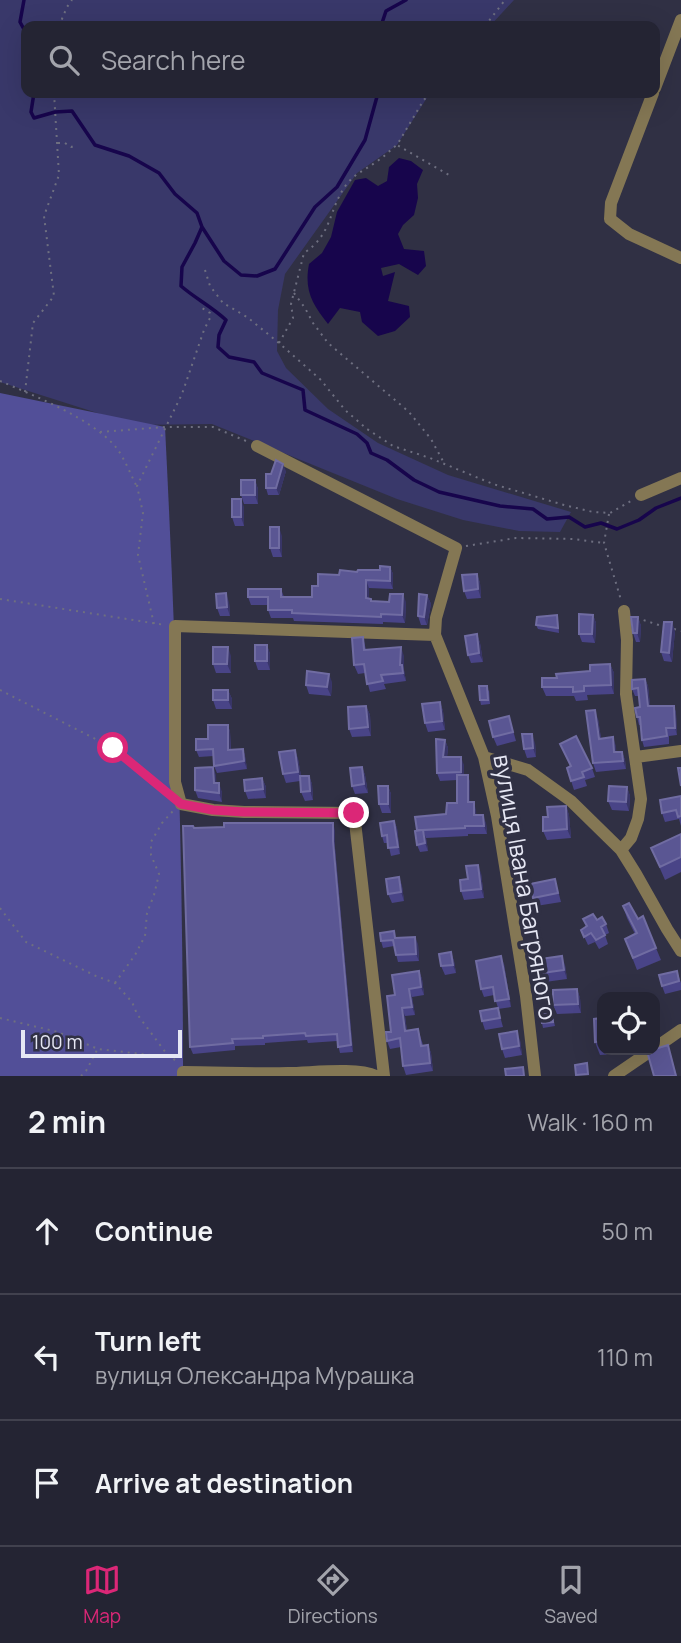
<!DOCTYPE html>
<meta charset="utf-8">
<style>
:root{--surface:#242433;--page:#2c2c3b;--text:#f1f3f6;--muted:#a3a4ac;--line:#41414e;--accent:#db2777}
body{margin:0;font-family:Manrope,sans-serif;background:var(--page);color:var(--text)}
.controls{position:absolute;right:21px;bottom:21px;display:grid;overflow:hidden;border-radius:14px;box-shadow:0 7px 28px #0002}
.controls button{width:63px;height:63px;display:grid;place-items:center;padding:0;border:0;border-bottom:2px solid var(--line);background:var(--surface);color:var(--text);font:35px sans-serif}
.scale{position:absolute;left:21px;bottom:18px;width:161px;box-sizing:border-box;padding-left:7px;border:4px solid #e6e7f4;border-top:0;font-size:19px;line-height:24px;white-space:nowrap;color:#e6e7f4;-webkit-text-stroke:5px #303044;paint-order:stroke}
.stop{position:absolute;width:21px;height:21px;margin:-16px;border:5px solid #db2777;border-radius:50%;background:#fff}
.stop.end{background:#db2777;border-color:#fff;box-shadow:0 2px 7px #0008}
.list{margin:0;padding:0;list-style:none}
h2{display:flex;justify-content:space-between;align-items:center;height:91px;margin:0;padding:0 28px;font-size:30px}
h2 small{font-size:23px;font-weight:400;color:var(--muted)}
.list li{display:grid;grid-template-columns:46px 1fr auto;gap:21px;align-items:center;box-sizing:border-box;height:126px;padding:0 28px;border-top:2px solid var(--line)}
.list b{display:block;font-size:26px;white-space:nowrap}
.list p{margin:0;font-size:23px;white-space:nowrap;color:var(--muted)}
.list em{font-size:23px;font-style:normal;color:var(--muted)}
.icon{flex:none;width:38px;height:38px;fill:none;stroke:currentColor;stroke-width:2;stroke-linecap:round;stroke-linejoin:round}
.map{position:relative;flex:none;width:681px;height:1076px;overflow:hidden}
.search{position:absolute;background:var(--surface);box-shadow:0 7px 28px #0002;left:21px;right:21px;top:21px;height:77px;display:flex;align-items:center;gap:18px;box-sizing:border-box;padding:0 24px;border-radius:14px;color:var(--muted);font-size:26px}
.sheet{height:469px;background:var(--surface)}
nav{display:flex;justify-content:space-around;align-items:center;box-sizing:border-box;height:98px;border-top:2px solid var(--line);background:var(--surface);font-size:19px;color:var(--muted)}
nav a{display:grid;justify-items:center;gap:4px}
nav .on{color:var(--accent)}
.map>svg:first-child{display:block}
.green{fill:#39386a}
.forest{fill:#524f98}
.water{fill:#17054c}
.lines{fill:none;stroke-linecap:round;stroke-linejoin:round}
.stream{stroke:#17054c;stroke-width:3.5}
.path{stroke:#6e6f80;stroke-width:2;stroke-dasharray:2 5;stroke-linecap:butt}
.minor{stroke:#847754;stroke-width:12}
.wall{fill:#494487}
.shaded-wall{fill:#383567}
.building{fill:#5a5693;stroke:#706ca2;stroke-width:2}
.route{stroke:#db2777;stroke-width:9}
.labels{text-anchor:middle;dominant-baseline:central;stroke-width:7;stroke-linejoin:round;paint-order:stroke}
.street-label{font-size:24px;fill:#e6e7f4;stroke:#303044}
</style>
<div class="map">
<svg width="681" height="1076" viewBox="0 0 681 1076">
<rect width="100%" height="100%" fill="#303044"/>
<path class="green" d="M0,0H514L490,26H26V93H430L397,145L357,173L285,274L278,310L277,351L286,368L328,409L378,443L448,475L571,512L560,532L519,531L463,520L397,499L212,424L135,425L0,382Z"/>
<path class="forest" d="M0,393L165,427C176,644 183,859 183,1076H0Z"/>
<path class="water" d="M399,158L411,161L423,170L417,184L418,198L414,215L403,225L398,234L404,249L424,251L426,266L418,275L399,264L381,268L383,276L395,272L388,301L409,306L410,317L395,331L378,336L362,322L360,312L340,308L328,324C312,304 304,290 309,264L322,253L331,237L337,212L355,180L366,178L378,186L387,181L389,167Z"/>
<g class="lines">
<path class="stream" d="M24,0L20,22L26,33
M381,26L386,11L406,0
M34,93L31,112L34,118L55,112L72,111L95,145L129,156L159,173L175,194L197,213L202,227L195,243L182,267L181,286C196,299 211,306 226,320L219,335L218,347L229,357L254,362L262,373L303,390L305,410L357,434L367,443L371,453L387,460L414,480L439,492L500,506L533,509L547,519L569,517L585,527L601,523L617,529L639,520L656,508L681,498
M202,227L224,261L241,275L257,276L275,269L315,207L337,187L365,140L378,93"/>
<path class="path" d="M59,26L67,7L72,0
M485,26L505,0
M430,93L423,101L397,145L449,175
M58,143H65L71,147L77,145
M205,270L210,286L223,303L247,317L279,343L321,380L345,410L367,429L393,446L430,458L493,484L564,505L593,512L610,513L631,501
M294,293L305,308L313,323L328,343L409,412L431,439L444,463
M279,343L293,318L291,304L304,253C333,234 328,210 346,185C354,174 365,170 376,162C384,157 390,150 397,145
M0,381C35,396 90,418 115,446C124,457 130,473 136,485
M25,392L33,323L54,296L44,216L59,175L54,93
M100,432L165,427H213L246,441
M609,514L604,543L621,600
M466,546L516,538L573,539L603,543
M0,599L165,625
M637,618L665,627
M154,624L138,555L143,513L137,486L182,394L204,330L210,318V313L202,308
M674,629L681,631
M0,690L113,748L165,791
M0,908L26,942L96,976L115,983L132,1002L137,1014L169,1057L173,1058L177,1063
M115,983L135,955L145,936L147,913L154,895L159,874L151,855V842L162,823L173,811
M0,1018L58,1032L98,1049L168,1057
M81,1076L86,1071L97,1050"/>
<path class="minor" d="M655,88L681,20
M653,93L611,203L610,219L629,234L681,258
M257,446L456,548L436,618L435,635L484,757L497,816L526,996L535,1076
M641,495L681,478
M484,757L528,770L571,801L621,850L636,874L667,929L681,951
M636,757L681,751
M621,850L631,838L638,819L641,799L626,694L627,640L624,611
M655,1048L681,1030
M183,1076V1072C218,1072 253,1074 288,1073C311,1073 356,1067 376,1076
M384,1076L354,813L244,812L213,810L181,804L175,782V626L435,635
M614,1076L652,1050"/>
</g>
<path class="wall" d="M286,471L279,495H268L266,488L271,474Z
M255,480L258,489V504H244L241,495Z
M244,507V526H235L232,517Z
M282,536V557H273L270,548Z
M390,567L393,574V589L369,588V598L371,599L372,601L406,602L405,623L383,622V624L294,621L293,618H271L268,610V605H251L248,597L281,589L284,597H312L318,586L339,575L357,572L380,570Z
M477,574L480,583L481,598L467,599L464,591Z
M427,595L431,604L427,625H421L418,616Z
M229,602L230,616H220L217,608Z
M593,615L596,623L595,643L582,642L579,634Z
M638,617L641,626L640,642H636L633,633Z
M558,620L559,633L538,629L536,625Z
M675,631L672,662L664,661L661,652Z
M477,634L480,643L483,662L471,663L468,655Z
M363,637L366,650L404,656V670L406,681L384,684L386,689L370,692L365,673L358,674L354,665Z
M267,645L270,654V670H258L255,661Z
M231,656V673H216L213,664Z
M610,664L614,673V694L587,695L588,700L576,701L574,696H546L542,687L557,678L590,671Z
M645,679L648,686L650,706H674L676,713L677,735L669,736V744L644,747L642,740L641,725H639L637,717L640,707L639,696H635L632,689Z
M332,682L331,696L309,694L306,685Z
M228,690L232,699V709H216L213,700Z
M489,690L490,704L481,705L480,700Z
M440,702L443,711L445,730L428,732L425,723Z
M366,706L370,715L371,736L352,737L349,729Z
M509,716L516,741L497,746L493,737Z
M598,719L601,738L616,746V752H622L625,760L626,769L596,772L593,763Z
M228,725L230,732L231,750L243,749L245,756L247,769L217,773L214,766V756L199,757L196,750L208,739Z
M445,740L448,748L447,757L464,765V775H468L470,783V802L476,810V815L486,823L487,834H468V836L426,838L428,851L420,852L417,845L415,831L446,814L457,803V780L440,781L437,773Z
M535,743L536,757L527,758L524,749Z
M560,744L592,768L595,777L585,780L587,786L574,790L567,768L570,766Z
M295,750L298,759L301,776H309L312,784L313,800L305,801L301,792L300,781L286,783L283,774Z
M362,767L365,775L368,793L355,794L352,786Z
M216,775V783L222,792V802L198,798L195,790Z
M262,778L266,787V798L248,799L245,791Z
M388,786L391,794V813H382L379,804Z
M627,787L630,796L629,811L612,810L608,801Z
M681,796V826L679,819L665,822L662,813Z
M566,806L569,815L571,838L547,840L543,831L548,817Z
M394,821L397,828L400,854L391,856L388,843H384L382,836Z
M194,828L335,830V848L353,1052L340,1053L337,1041L308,1043L307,1040L265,1043V1045L235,1046V1050L193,1054L190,1047Z
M681,834V872L665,880L651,848Z
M481,873L484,898L464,900L461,891L468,879Z
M399,877L402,886L404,901L392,903L388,894Z
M555,879L561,902L536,906L533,898Z
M623,906L656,948L661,960L637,970L625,939L635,934L627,918Z
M583,919L597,920L606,924L609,933L605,935L608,944L599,949L595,942L588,945L581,930L586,927Z
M397,938L418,944L419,961L398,962L394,946L383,948L381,941Z
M451,952L454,961L456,973L445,975L441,966Z
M504,964L511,1007L498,1009L503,1027L485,1030L482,1021L498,1008L494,995L484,997L481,989Z
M565,965L567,979L545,982L542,973Z
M419,971L422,979L424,995L412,997L415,1015L405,1016L407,1031L418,1029L423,1045H428L431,1053L433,1071L406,1075L403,1066L401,1047L390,1049L387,1041L391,1032L395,995Z
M677,971L681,983V990L665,994L662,986Z
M577,989L580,998L581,1013L557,1014L553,1005Z
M552,1013L555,1026L543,1028L542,1023Z
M602,1018V1050H632V1053L600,1055L595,1042Z
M520,1040L522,1055L505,1058L502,1049Z"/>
<path class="shaded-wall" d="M283,464L286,471L279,495L276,488Z
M255,480L258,489V504L255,495Z
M241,499L244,507V526L241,517Z
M279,527L282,536V557L279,548Z
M390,567L393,574V589L390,581Z
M477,574L480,583L481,598L478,589Z
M366,580L369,588V606L366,598Z
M226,593L229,602L230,616L227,607Z
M403,594L406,602L405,623L402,615Z
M427,595L431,604L427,625L424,617Z
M593,615L596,623L595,643L592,634Z
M638,617L641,626L640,642L637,633Z
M672,622L675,631L672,662L669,653Z
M477,634L480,643L483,662L479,653Z
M267,645L270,654V670L267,661Z
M228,647L231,656V673L227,664Z
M401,647L404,656V670L406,681L400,665Z
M610,664L614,673V694L611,685Z
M329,674L332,682L331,696L327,687Z
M645,679L648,686L651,713L648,706Z
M228,690L232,699V709L228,700Z
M440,702L443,711L445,730L442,721Z
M366,706L370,715L371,736L368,727Z
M674,706L676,713L677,735L675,728Z
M595,710L598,719L602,747L599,739Z
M228,725L230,732L231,758L228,750Z
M532,734L535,743L536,757L533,748Z
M613,737L616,746L617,761L614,752Z
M445,740L448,748L446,765L443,757Z
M243,749L245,756L247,769L244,761Z
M295,750L298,759L302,781L298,772Z
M622,752L625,760L626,769L623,761Z
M461,757L464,765V780L461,772Z
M213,767L216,775L217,792L214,783Z
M362,767L365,775L368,793L364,784Z
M468,775L470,783V810L468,802Z
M309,776L312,784L313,800L310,791Z
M262,778L266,787V798L263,789Z
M219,783L222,792V802L219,793Z
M388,786L391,794V813L388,804Z
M627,787L630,796L629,811L626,802Z
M474,802L476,810L477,823L474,815Z
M566,806L569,815L571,838L567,829Z
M483,815L486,823L487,834L484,826Z
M394,821L397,828L400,854L398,847Z
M333,823L335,830V848L353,1052L351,1045L333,841Z
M423,830L426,838L428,851L425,843Z
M478,865L481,873L484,898L481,889Z
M399,877L402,886L404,901L401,892Z
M415,937L418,944L419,961L416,954Z
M451,952L454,961L456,973L453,965Z
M501,956L504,964L511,1007L509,999Z
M562,956L565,965L567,979L564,970Z
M419,971L422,979L424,995L421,987Z
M409,989L412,997L415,1015L412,1007Z
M577,989L580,998L581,1013L578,1004Z
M402,1008L405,1016L408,1039L405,1031Z
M517,1031L520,1040L522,1055L519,1046Z
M428,1045L431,1053L433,1071L430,1063Z
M668,1045L672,1058L677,1076H676Z"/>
<path class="building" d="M276,460L283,464L276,488H266V474H271Z
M241,480H255V495H241Z
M232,499H241V517H232Z
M270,527H279V548H270Z
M380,566L390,567V581L366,580V598L371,599V601L389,602L390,594H403L402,615L381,614V617L292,613V610H268V597H248V589H281V597H312V586H318V574L339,575L340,570L357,572L358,570H380Z
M477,574L478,589L464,591L462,575Z
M226,593L227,607L217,608L216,594Z
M419,594L427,595L424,617L418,616Z
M579,614L593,615L592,634H579Z
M557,615L558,628L536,625L537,617Z
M631,617H638L637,633H633Z
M664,622H672L669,653L661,652Z
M477,634L479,653L468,655L465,636Z
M363,637L364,650L401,647L400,665H402L403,673L381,675L383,681L367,684L364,664L354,665L352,638Z
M255,645H267V661H255Z
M213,647H228L227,664H213Z
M610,664L611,685L584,686V691L573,692V687H542V678H557L556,674L590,671V665Z
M307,671L329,674L327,687L306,685Z
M645,679L648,706H674L675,728H666L667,736L642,740L640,717H637L635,708L640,707L638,688L632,689V680Z
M479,686H487L488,700H480Z
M213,690H228V700H213Z
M440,702L442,721L425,723L422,704Z
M366,706L368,727L349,729L348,707Z
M595,710L599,739L613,737L614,752H622L623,761L593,763L586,711Z
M509,716L513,732L493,737L489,721Z
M208,725H228V750L243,749L244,761L214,766L213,749L196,750V739H208Z
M522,734H532L533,748L524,749Z
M576,736L592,768L582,772L584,777L571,781L567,768L571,766L560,744Z
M436,739L445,740L443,757H461V772L437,773Z
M295,750L298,772L283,774L279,752Z
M213,767L214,783H219V793L195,790V768Z
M362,767L364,784L352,786L350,768Z
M678,768H681V786Z
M457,775H468V802H474V815H483L484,826H465V828L423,830L425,843L417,845L415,831L422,830H417L415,817L446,814L447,803H457Z
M300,776H309L310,791L301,792Z
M262,778L263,789L245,791L244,780Z
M378,786H388V804H379Z
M609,786L627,787L626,802L608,801Z
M681,796V816L678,817L676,810L662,813L660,800Z
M566,806L567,829L543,831V817H548L547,807Z
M394,821L398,847L388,848L387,835L382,836L380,823Z
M224,823H333V841L351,1045L338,1047L337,1034L306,1036L305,1033L263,1036V1038L232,1039L233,1043L190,1047L183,826H193L194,828L224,827Z
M681,834V857L660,867L651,848Z
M478,865L481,889L461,891L460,880L468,879L466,866Z
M399,877L401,892L388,894L386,879Z
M555,879L558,893L533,898L530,884Z
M629,903L638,919L643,916L656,948L633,958L625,939L637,933L623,906Z
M593,914L597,920L602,917L606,924L601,927L605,935L596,940L591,933L584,937L581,930L587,926L583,919Z
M394,931L395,938L415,937L416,954L396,955L393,940L381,941L380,933Z
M451,952L453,965L441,966L439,954Z
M501,956L509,999L495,1001L493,987L481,989L476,961Z
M562,956L564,970L542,973L540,959Z
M419,971L421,987L409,989L412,1007L402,1008L405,1031L418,1029L421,1046L428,1045L430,1063L403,1066L400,1038L387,1041L386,1032H391L387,996L395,995L392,975Z
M677,971L679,981L662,986L659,975Z
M577,989L578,1004L553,1005V990Z
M498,1008L500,1018L482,1021L480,1011Z
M552,1013L553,1022L542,1023L541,1015Z
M602,1018V1041L595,1042L594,1019Z
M517,1031L519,1046L502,1049L499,1034Z
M668,1045L676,1076H654L647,1051L655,1050V1049Z
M587,1063L588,1074L576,1075L575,1065Z
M523,1067L524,1076H506L505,1069Z"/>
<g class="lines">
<path class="route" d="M113,748L181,804L213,810L244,812L354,813"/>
</g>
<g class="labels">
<g class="street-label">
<text transform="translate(526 887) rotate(80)">вулиця Івана Багряного</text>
</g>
</g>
</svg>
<div class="controls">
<button><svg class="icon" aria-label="locate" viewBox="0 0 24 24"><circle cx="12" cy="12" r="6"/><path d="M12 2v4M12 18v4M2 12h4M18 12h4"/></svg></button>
</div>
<div class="scale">100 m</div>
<div class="stop" style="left:113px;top:748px"></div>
<div class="stop end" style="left:354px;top:813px"></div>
<div class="search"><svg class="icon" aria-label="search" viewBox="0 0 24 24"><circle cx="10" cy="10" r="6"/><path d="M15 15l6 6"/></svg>Search here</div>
</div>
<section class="sheet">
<h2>2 min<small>Walk · 160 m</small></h2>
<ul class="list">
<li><svg class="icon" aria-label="ahead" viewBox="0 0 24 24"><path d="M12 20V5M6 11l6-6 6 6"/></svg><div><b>Continue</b></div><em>50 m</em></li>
<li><svg class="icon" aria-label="left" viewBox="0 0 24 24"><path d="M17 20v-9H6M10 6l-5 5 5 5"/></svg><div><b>Turn left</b><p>вулиця Олександра Мурашка</p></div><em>110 m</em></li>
<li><svg class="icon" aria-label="arrive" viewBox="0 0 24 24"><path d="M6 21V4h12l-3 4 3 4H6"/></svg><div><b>Arrive at destination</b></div></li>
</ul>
</section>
<nav>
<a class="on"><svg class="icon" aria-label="map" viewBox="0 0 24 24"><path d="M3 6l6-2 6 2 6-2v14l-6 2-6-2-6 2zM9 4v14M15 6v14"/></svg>Map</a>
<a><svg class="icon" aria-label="directions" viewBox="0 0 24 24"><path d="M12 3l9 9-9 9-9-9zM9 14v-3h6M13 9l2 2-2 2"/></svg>Directions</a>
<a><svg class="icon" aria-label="saved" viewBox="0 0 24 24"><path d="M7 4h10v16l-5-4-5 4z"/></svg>Saved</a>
</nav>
